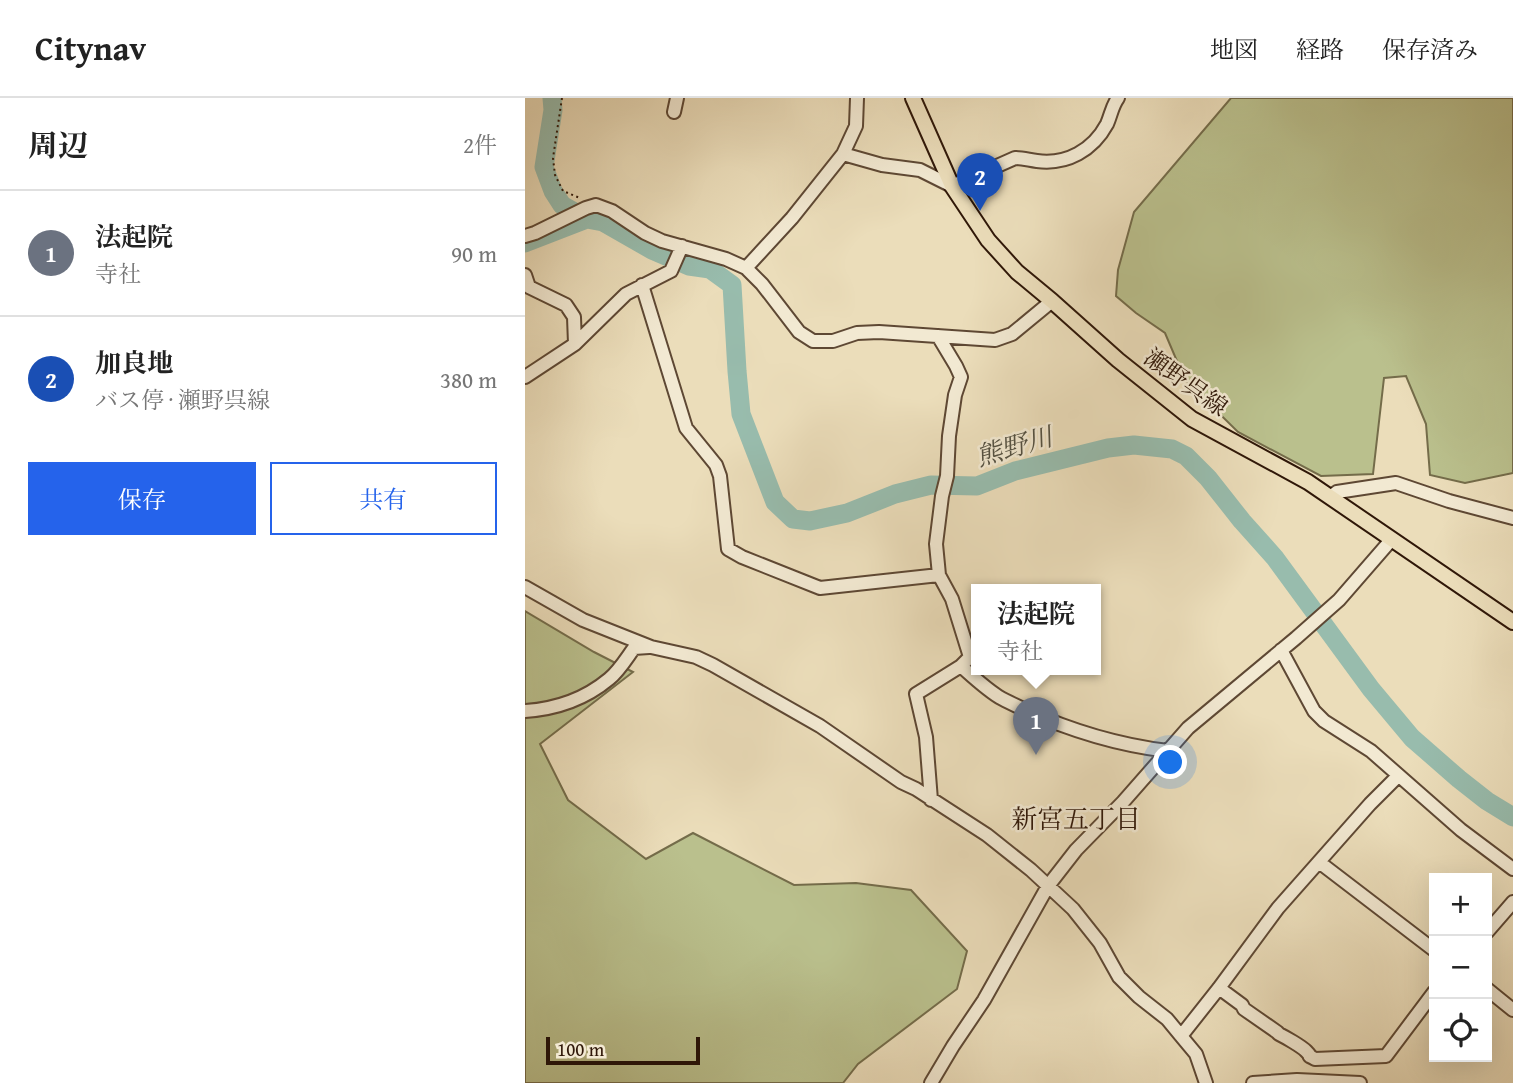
<!DOCTYPE html>
<html lang="ja">
<meta charset="utf-8">
<style>
:root{--surface:#fff;--page:#f2f2f2;--text:#222;--muted:#767676;--line:#e0e0e0;--accent:#2563eb}
body{margin:0;font-family:"Gentium Book Plus","Noto Serif JP",serif;background:var(--page);color:var(--text)}
.controls{position:absolute;right:21px;bottom:21px;display:grid;overflow:hidden;border-radius:0px;box-shadow:0 7px 28px #0002}
.controls button{width:63px;height:63px;display:grid;place-items:center;padding:0;border:0;border-bottom:2px solid var(--line);background:var(--surface);color:var(--text);font:35px sans-serif}
.scale{position:absolute;left:21px;bottom:18px;width:154px;box-sizing:border-box;padding-left:7px;border:4px solid #2f1708;border-top:0;font-size:19px;line-height:24px;white-space:nowrap;color:#2f1708;-webkit-text-stroke:5px #f2e9d2;paint-order:stroke}
.you{position:absolute;left:646px;top:665px;width:24px;height:24px;margin:-18px;border:5px solid #fff;border-radius:50%;background:#1a73e8;box-shadow:0 0 0 10px #1a73e833}
.badge{display:grid;place-items:center;width:46px;height:46px;border-radius:50%;background:var(--accent);color:#fff;font-size:23px;font-weight:700}
.pin{position:absolute;translate:-50% -58px;filter:drop-shadow(0 2px 4px #0008)}
.pin::after{content:'';position:absolute;top:37px;width:24px;height:21px;background:inherit;clip-path:polygon(0 0,100% 0,50% 100%)}
.popup{position:absolute;left:446px;top:486px;width:130px;height:91px;box-sizing:border-box;display:grid;place-content:center;border-radius:0px;background:var(--surface);filter:drop-shadow(0 2px 5px #0005);font-size:23px;white-space:nowrap;color:var(--muted)}
.popup b{font-size:26px;color:var(--text)}
.popup::after{content:'';position:absolute;left:50%;top:100%;margin-left:-14px;border:14px solid transparent;border-top-color:var(--surface)}
.list{margin:0;padding:0;list-style:none}
h2{display:flex;justify-content:space-between;align-items:center;height:91px;margin:0;padding:0 28px;font-size:30px}
h2 small{font-size:23px;font-weight:400;color:var(--muted)}
.list li{display:grid;grid-template-columns:46px 1fr auto;gap:21px;align-items:center;box-sizing:border-box;height:126px;padding:0 28px;border-top:2px solid var(--line)}
.list b{display:block;font-size:26px;white-space:nowrap}
.list p{margin:0;font-size:23px;white-space:nowrap;color:var(--muted)}
.list em{font-size:23px;font-style:normal;color:var(--muted)}
.actions{display:flex;gap:14px;padding:21px 28px}
.actions a{flex:1;padding:16px 0;border:2px solid var(--accent);border-radius:0px;text-align:center;font-size:24px;color:var(--accent)}
.actions .main{background:var(--accent);color:#fff}
.icon{flex:none;width:38px;height:38px;fill:none;stroke:currentColor;stroke-width:2;stroke-linecap:round;stroke-linejoin:round}
.map{position:relative;flex:none;width:988px;height:985px;overflow:hidden}
header{display:flex;align-items:center;gap:42px;box-sizing:border-box;height:98px;padding:0 35px;background:var(--surface);border-bottom:2px solid var(--line)}
header strong{font-size:33px}
nav{display:flex;gap:38px;margin-inline-start:auto;font-size:24px}
main{display:flex}
aside{flex:1;background:var(--surface)}
.map>svg:first-child{display:block}
.green{fill:#bac08d;stroke:#746c4a;stroke-width:2}
.lines{fill:none;stroke-linecap:round;stroke-linejoin:round}
.river{stroke:#98bcad;stroke-width:19}
.minor-casing{stroke:#5e4834;stroke-width:16}
.major-casing{stroke:#2f1708;stroke-width:18}
.path{stroke:#2f1708;stroke-width:2;stroke-dasharray:2 3.5;stroke-linecap:butt}
.minor{stroke:#f2e9d2;stroke-width:12}
.major{stroke:#ebddba;stroke-width:14}
.labels{text-anchor:middle;dominant-baseline:central;stroke-width:5;stroke-linejoin:round;paint-order:stroke}
.street-label{font-size:24px;fill:#2f1708;stroke:#f2e9d2}
.water-label{font-size:26px;font-style:italic;fill:#545142;stroke:#f2e9d2}
.neighbourhood-label{font-size:26px;fill:#2f1708;stroke:#f2e9d2}
</style>
<header>
<strong>Citynav</strong>
<nav><a>地図</a><a>経路</a><a>保存済み</a></nav>
</header>
<main>
<aside>
<h2>周辺<small>2件</small></h2>
<ul class="list">
<li><span class="badge" style="background:#6b7280">1</span><div><b>法起院</b><p>寺社</p></div><em>90 m</em></li>
<li><span class="badge" style="background:#1a4fb4">2</span><div><b>加良地</b><p>バス停 · 瀬野呉線</p></div><em>380 m</em></li>
</ul>
<div class="actions"><a class="main">保存</a><a>共有</a></div>
</aside>
<div class="map">
<svg width="988" height="985" viewBox="0 0 988 985">
<rect width="100%" height="100%" fill="#ebddba"/>
<filter id="stains"><feTurbulence type="fractalNoise" baseFrequency=".00286" numOctaves="4"/><feColorMatrix values="0 0 0 0 .2 0 0 0 0 .09 0 0 0 0 .02 0 0 0 .5 -.17"/></filter>
<radialGradient id="worn" r=".72"><stop offset=".6" stop-color="#630" stop-opacity="0"/><stop offset="1" stop-color="#630" stop-opacity=".3"/></radialGradient>
<path class="green" d="M706,0H988V375L940,385L905,377L901,326L881,278L859,280L848,376L796,378L713,334L660,282L640,235L611,215L591,198L593,172L609,114Z
M0,513L69,554L108,574L15,646L43,702L121,761L168,735L269,787L331,785L386,792L442,853L432,891L333,966L318,985H0Z"/>
<g class="lines">
<path class="river" d="M27,0L28,12L19,69L28,93L37,107L62,121L78,124L127,152L164,168L185,171L207,187L212,273L216,316L250,404L268,421L285,423L322,415L370,396L406,387L452,388L490,373L583,350L609,347L647,351L661,358L683,380L717,423L750,460L846,591L887,640L934,681L962,703L988,719
M0,145L62,121"/>
<g class="minor-casing">
<path id="minor" d="M149,14L152,0
M318,56L357,67L395,72L427,88L490,60C498,60 504,62 512,63C542,67 568,52 582,26C586,17 587,8 593,0
M0,138L10,135L61,110L71,107L87,113L120,135L137,143L201,161L221,170L237,186L274,234L288,243H308L332,235L354,234L470,242L487,236L527,203
M221,170L267,120L318,56L331,28L332,0
M0,177L4,189L41,207L49,219L50,246
M117,187L161,330L191,367L195,378L203,451L217,459L295,490L414,477
M0,279L50,246L101,196L146,173L157,148
M805,399L812,394L871,385L924,403L988,420
M0,489L58,522L126,549L171,559L188,567L295,628L376,684L391,691L462,737L506,772L548,811L575,845L594,879L614,899L642,921L656,938L671,956L681,985
M756,552L789,613L799,623L846,653L936,732L988,771
M436,568C448,579 460,590 474,599C481,603 490,607 498,611C544,632 592,647 643,653
M0,613C30,611 60,601 84,581C94,573 101,561 109,550L124,549
M406,702L401,639L391,596L436,568L445,559L427,501L414,477L411,446L417,398L422,378L424,338L430,297L436,279L431,268L413,238
M794,764L909,852
M962,834L988,804
M694,890L717,907L719,911L752,934L754,936C760,939 776,948 781,953C790,962 779,955 790,961L861,958L909,894
M962,891L988,912
M656,938L694,890L753,810L845,706L873,678
M406,985L428,948L459,902L523,788L551,752L598,704L663,630L771,540L814,502L867,441
M728,985L772,982L835,985"/>
</g>
<g class="major-casing">
<path id="major" d="M388,0L427,88L463,142L492,174L527,203L593,262L667,321L783,384L988,524"/>
</g>
<path class="path" d="M37,0L28,60L30,77L38,93L55,100"/>
<use href="#minor" class="minor"/>
<use href="#major" class="major"/>
</g>
<g class="labels">
<g class="street-label">
<text transform="translate(661 284) rotate(36)">瀬野呉線</text>
</g>
<g class="water-label">
<text transform="translate(489 348) rotate(-16)">熊野川</text>
</g>
<g class="neighbourhood-label">
<text x="551" y="720">新宮五丁目</text>
</g>
</g>
<rect width="100%" height="100%" filter="url(#stains)"/>
<rect width="100%" height="100%" fill="url(#worn)"/>
</svg>
<div class="controls">
<button>+</button>
<button>−</button>
<button><svg class="icon" aria-label="locate" viewBox="0 0 24 24"><circle cx="12" cy="12" r="6"/><path d="M12 2v4M12 18v4M2 12h4M18 12h4"/></svg></button>
</div>
<div class="scale">100 m</div>
<div class="you"></div>
<div class="pin badge" style="left:511px;top:657px;background:#6b7280">1</div>
<div class="popup"><b>法起院</b>寺社</div>
<div class="pin badge" style="left:455px;top:113px;background:#1a4fb4">2</div>
</div>
</main>
